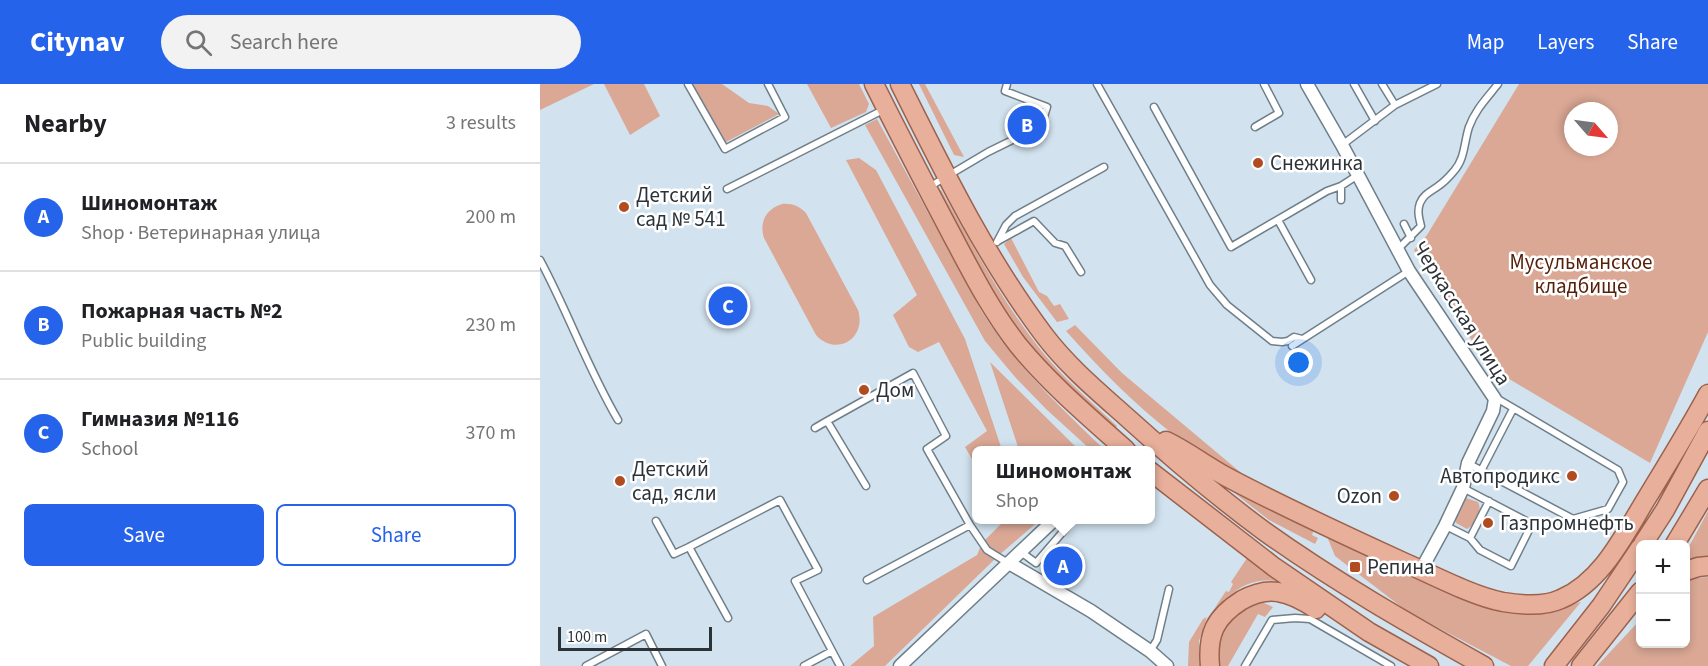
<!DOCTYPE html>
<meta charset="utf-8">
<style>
:root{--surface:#fff;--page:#f2f2f2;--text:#202124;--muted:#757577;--line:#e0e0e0;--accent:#2563eb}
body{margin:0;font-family:"Source Sans 3",sans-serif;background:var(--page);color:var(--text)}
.controls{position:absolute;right:18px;bottom:18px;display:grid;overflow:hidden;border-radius:9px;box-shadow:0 3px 9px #0003}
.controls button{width:54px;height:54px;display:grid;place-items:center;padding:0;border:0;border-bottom:2px solid var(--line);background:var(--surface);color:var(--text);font:30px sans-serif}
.compass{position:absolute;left:1024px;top:18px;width:54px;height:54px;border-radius:50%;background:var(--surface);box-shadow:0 3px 9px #0003;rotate:118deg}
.scale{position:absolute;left:18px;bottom:15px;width:154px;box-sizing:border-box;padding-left:6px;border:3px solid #2c3338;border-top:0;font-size:16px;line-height:21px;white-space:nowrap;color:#2c3338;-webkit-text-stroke:4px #fff;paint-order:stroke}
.you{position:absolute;left:759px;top:279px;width:21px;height:21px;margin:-15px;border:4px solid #fff;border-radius:50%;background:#1a73e8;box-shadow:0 0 0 9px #1a73e833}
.badge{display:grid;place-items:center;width:39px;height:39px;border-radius:50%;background:var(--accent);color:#fff;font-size:20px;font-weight:700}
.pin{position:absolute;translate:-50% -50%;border:3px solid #fff;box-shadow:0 2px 6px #0006}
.popup{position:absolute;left:432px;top:362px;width:183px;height:78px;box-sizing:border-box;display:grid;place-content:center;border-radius:9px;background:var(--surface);filter:drop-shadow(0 2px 4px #0005);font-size:20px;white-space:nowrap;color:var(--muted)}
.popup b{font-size:22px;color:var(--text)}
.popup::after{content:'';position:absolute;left:50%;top:100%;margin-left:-12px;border:12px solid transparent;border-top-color:var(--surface)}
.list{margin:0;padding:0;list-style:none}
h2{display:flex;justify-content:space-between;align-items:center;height:78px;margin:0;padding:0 24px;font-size:26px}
h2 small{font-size:20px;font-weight:400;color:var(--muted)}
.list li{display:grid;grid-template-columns:39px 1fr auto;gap:18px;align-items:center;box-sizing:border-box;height:108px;padding:0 24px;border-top:2px solid var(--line)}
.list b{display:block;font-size:22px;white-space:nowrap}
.list p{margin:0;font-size:20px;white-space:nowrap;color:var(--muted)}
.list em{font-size:20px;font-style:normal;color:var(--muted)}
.actions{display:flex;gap:12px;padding:18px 24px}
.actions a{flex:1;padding:14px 0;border:2px solid var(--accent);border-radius:9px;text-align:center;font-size:21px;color:var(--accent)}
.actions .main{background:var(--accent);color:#fff}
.icon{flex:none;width:33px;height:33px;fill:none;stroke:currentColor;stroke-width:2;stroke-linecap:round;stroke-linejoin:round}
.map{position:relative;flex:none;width:1168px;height:582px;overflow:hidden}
header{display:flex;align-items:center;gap:36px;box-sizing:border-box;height:84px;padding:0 30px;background:var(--accent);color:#fff}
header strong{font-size:28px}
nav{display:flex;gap:33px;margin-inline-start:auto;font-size:21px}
.search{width:420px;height:54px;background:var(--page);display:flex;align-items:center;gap:15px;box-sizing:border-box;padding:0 21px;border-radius:33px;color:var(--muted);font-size:22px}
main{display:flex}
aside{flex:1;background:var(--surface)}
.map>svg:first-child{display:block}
.green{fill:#daa895;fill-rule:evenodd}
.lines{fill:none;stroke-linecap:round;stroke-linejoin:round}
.service-casing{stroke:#6f7f89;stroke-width:9}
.minor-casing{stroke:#6f7f89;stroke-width:15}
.primary-casing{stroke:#9c624d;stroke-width:21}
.service{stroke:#fff;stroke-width:6}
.minor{stroke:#fff;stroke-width:12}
.primary{stroke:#e8b09b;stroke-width:18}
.poi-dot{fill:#b14b20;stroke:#fff;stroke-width:2}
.labels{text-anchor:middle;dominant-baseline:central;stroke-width:5;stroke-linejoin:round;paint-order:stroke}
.poi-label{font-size:21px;fill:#2c3338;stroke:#fff;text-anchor:start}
.park-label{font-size:21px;fill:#551f08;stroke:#fff}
.street-label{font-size:21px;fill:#2c3338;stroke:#fff}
</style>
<header>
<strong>Citynav</strong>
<div class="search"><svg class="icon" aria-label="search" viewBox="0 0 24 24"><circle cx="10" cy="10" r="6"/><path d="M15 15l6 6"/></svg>Search here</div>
<nav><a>Map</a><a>Layers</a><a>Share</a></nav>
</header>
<main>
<aside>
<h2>Nearby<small>3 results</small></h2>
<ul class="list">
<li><span class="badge">A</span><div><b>Шиномонтаж</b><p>Shop · Ветеринарная улица</p></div><em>200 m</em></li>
<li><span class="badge">B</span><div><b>Пожарная часть №2</b><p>Public building</p></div><em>230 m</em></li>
<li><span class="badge">C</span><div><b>Гимназия №116</b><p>School</p></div><em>370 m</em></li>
</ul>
<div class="actions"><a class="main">Save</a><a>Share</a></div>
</aside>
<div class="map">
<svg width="1168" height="582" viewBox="0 0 1168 582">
<rect width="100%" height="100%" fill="#d2e3ef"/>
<path class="green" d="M0,0H54L0,26Z
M64,0H104L120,32L90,51Z
M152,0H182L209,19L228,22L239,30L184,59Z
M267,0H319L329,20L326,28L291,44Z
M379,0H385L424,73L414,71Z
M979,0H1168V248L1110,379L949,283L874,166L887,151ZM1033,27H1069V63H1033Z
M337,35L442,228C475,281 521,324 565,366H551L506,325L475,293L445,257L325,41Z
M319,74L336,86L425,255L462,366H436V382L425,363L447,347L399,258L378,268L369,263L353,231L377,211L306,76Z
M401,106C435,165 466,226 511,278C531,301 555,321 577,342L573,347L507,282L471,236L455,213L397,109Z
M242,120C252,119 259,122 266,129L318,226C327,255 296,273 276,251L224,154C219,138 226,125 242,120Z
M471,154L499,208L507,212L514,222L520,220L529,235L517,238L483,193L464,160Z
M535,241L582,289L712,398C686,383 658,369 633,350C594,320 559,284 526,247Z
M450,278L539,366H479Z
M679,397L774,446L772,451L778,454L775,460L729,436Z
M926,414L938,418C943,428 936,439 927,445L916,439C915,430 919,419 926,414Z
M1168,427V473L1146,478V468Z
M465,436H500L458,472L345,582H310L334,562L333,533L437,471L442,459Z
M786,450L1000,529L1019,527L1026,522L1041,518L988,582H971L868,528L795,472Z
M709,471L749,499C713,491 699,502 674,525L686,507L689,508L693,500L691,498Z
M1168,493V582H1057L1100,536V560H1146V495Z
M721,514L724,519L733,523L725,533L718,530L688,582H678L676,562L687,534Z
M667,533L659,557L660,582H648L649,558L663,535Z"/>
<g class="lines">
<g class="service-casing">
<path id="service" d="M148,0L185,65L245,33L228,0
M557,0L670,201L687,221L732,257L742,258L748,257L754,253L762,255
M814,0L835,37
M842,0L855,21
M614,23L691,163L787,107L801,102L818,91
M715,43L739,29L724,0
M802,61L855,21L897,0
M801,102V116
M389,103L448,68L501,42L507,23L465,7L467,0
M187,105L343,26
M738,136L771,196
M864,140L871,154
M458,157L494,137L515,159L525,162L541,188
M457,158L466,141L475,132L564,83
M859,164L881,142C879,134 877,127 880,119C884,110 890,108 897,103C903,99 909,93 914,87C925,75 924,58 929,43C935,26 947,14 958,0
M0,176C28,228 48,285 78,336
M752,262L869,187
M275,344L287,337
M929,380L1033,435L1068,425L1083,398L1078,386L958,315H955
M941,387L973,325
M326,402L287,337L373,289L406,352L387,365L430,441L447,466L468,479
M116,437L134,470L149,463
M906,442L930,454L940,466L971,482L992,440L923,404
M930,454L949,417
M481,468L496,479L533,436
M327,496L430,441
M188,534L149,463L240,416L278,486L255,497L300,582
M610,567L617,556L629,505
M46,582L106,550L122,582
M264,582L292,567
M705,582L732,536L755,534L770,535L851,582"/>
</g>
<g class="minor-casing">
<path id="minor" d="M767,0L802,61L869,187L955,315L953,327L928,379L923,404L905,442L881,486
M469,479L551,527L610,567L627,582
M360,582L514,436"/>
</g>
<g class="primary-casing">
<path id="primary" d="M334,0C360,52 387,104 414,155C433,191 452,228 478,261C510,300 549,333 586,366
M360,0C403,86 446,174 504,251C529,284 561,310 591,337C634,376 678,413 724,447C794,497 869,540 944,582
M626,357C647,367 665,381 685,392C743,423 802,450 861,477C891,490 932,512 963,518C981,521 1004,523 1021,515C1063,497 1085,449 1108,412C1128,379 1149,345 1168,310
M610,387L734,483L829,548L889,582
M1103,460L1125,426L1168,347
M1135,460L1168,405
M1146,487L1158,483L1168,482
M670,582C667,550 675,533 702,516C713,510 726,506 738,508C752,510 764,517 776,525
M1014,582L1061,522L1100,464
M1041,582L1100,508"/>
</g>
<use href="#service" class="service"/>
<use href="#minor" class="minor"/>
<use href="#primary" class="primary"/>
</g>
<g class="poi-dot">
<circle cx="718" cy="79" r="6"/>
<circle cx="84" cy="123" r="6"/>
<circle cx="324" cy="306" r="6"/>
<circle cx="1032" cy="392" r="6"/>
<circle cx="80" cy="397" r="6"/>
<circle cx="854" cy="412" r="6"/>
<circle cx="948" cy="439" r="6"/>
<rect x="809" y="477" width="12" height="12" rx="3"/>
</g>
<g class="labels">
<g class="poi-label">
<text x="730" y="79">Снежинка</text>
<text x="96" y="111">Детский<tspan x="96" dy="24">сад № 541</tspan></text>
<text x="336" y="306">Дом</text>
<text x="92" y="385">Детский<tspan x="92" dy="24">сад, ясли</tspan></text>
<text x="1020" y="392" text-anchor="end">Автопродикс</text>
<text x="842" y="412" text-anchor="end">Ozon</text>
<text x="960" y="439">Газпромнефть</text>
<text x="827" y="483">Репина</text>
</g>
<g class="park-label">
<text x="1041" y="178">Мусульманское<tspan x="1041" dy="24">кладбище</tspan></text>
</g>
<g class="street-label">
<text transform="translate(922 229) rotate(58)">Черкасская улица</text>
</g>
</g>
</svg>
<div class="controls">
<button>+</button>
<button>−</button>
</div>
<svg class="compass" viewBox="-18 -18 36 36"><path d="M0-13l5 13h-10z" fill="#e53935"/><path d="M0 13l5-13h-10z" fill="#757577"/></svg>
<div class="scale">100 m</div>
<div class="you"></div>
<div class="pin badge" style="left:523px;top:482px">A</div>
<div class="popup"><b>Шиномонтаж</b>Shop</div>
<div class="pin badge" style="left:487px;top:41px">B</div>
<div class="pin badge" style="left:188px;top:222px">C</div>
</div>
</main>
